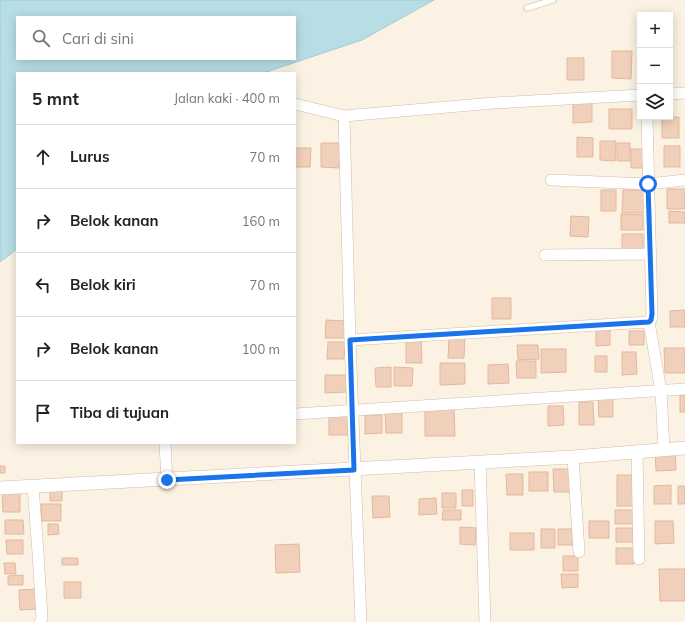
<!DOCTYPE html>
<html lang="id">
<meta charset="utf-8">
<style>
:root{--surface:#fff;--page:#f2f2f2;--text:#222;--muted:#767676;--line:#e0e0e0}
body{margin:0;font-family:Mulish,sans-serif;background:var(--page);color:var(--text)}
.controls{position:absolute;right:12px;top:12px;display:grid;overflow:hidden;border-radius:0px;box-shadow:0 2px 10px #0003}
.controls button{width:36px;height:36px;display:grid;place-items:center;padding:0;border:0;border-bottom:1px solid var(--line);background:var(--surface);color:var(--text);font:20px sans-serif}
.stop{position:absolute;width:12px;height:12px;margin:-9px;border:3px solid #1a73e8;border-radius:50%;background:#fff}
.stop.end{background:#1a73e8;border-color:#fff;box-shadow:0 1px 4px #0008}
.list{margin:0;padding:0;list-style:none}
h2{display:flex;justify-content:space-between;align-items:center;height:52px;margin:0;padding:0 16px;font-size:17px}
h2 small{font-size:13px;font-weight:400;color:var(--muted)}
.list li{display:grid;grid-template-columns:26px 1fr auto;gap:12px;align-items:center;box-sizing:border-box;height:64px;padding:0 16px;border-top:1px solid var(--line)}
.list b{display:block;font-size:15px;white-space:nowrap}
.list em{font-size:13px;font-style:normal;color:var(--muted)}
.icon{flex:none;width:22px;height:22px;fill:none;stroke:currentColor;stroke-width:2;stroke-linecap:round;stroke-linejoin:round}
.map{position:relative;flex:none;width:685px;height:622px;overflow:hidden}
.search{position:absolute;background:var(--surface);box-shadow:0 2px 10px #0003;left:16px;top:16px;width:280px;height:44px;display:flex;align-items:center;gap:10px;box-sizing:border-box;padding:0 14px;border-radius:0px;color:var(--muted);font-size:15px}
.panel{position:absolute;background:var(--surface);box-shadow:0 2px 10px #0003;left:16px;top:72px;width:280px;height:372px;border-radius:0px}
.map>svg:first-child{display:block}
.water{fill:#b8dee5;stroke:#9ecdd6;fill-rule:evenodd}
.building{fill:#f1d0bb;stroke:#e3b79b}
.lines{fill:none;stroke-linecap:round;stroke-linejoin:round}
.service-casing{stroke:#cfbcac;stroke-width:7}
.minor-casing{stroke:#cfbcac;stroke-width:12}
.tertiary-casing{stroke:#cfbcac;stroke-width:14}
.service{stroke:#fff;stroke-width:5.5}
.minor{stroke:#fff;stroke-width:11}
.tertiary{stroke:#fff;stroke-width:13}
.route{stroke:#1a73e8;stroke-width:5}
</style>
<div class="map">
<svg width="685" height="622" viewBox="0 0 685 622">
<rect width="100%" height="100%" fill="#fcf2e3"/>
<path class="water" d="M0,0H434L362,40L263,73H17V249L0,262ZM17,17H295V59H17Z"/>
<path class="building" d="M612,51H632L631,79L612,78Z
M567,58H584V80H567Z
M573,102H592V122L573,123Z
M609,109H632V129H609Z
M662,117H679V138H662Z
M577,137L593,138V157H577Z
M600,141H616L615,161L600,160Z
M321,143H340L339,168L321,167Z
M617,143H630V161H617Z
M664,146H680V167H664Z
M295,148H311L310,167H295Z
M631,149H646V168H631Z
M667,189H685V209H667Z
M601,190H616V211H601Z
M623,190H646L645,213H622Z
M669,211L685,212V223H669Z
M621,214L643,215V230H621Z
M571,216L589,217L588,237L570,236Z
M622,234H643V249H622Z
M492,298H511V319H492Z
M685,310V327H670V311Z
M326,320L347,321L346,338H325Z
M596,328H610V345L596,346Z
M629,331H644V345H629Z
M449,337H465L464,358H448Z
M406,339H421L422,363H406Z
M328,342H345L344,359H327Z
M517,345H538L539,359L518,360Z
M664,348H685V373H665Z
M541,349H566V372L541,373Z
M622,352H636L637,374L622,375Z
M595,356H607V372H595Z
M516,361H536V378H517Z
M440,363H465V384L440,385Z
M508,364L509,383L488,384V365Z
M391,367V387H376L375,368Z
M394,367L413,368L412,386H394Z
M325,375H346L347,392L325,393Z
M680,395H685V412H680Z
M613,397V417H599L598,398Z
M579,402H593L594,425H579Z
M548,406H563L564,425L548,426Z
M454,409L455,436H425V410Z
M402,412V433H386L385,413Z
M365,415H382V433L365,434Z
M329,416H348V435H329Z
M655,451H675L676,470L656,471Z
M0,466H5V473H0Z
M553,469H571V492H554Z
M529,472H548V491H529Z
M506,474H523V495H507Z
M617,475H634L635,506H617Z
M671,485V504H654V486Z
M678,486H685V504H678Z
M62,489V501H50V490Z
M462,490H473V506H462Z
M20,492V512H3L2,493Z
M442,493H456V508H442Z
M372,496H389L390,517L373,518Z
M436,498L437,514L419,515V499Z
M41,504H61V521H42Z
M443,510H461V520H442Z
M615,510H636L637,524H615Z
M5,520H23L24,534H5Z
M589,521H609V538H589Z
M655,521H673L674,543L655,544Z
M48,524H58L59,534L48,535Z
M460,527L476,528L475,545L460,544Z
M616,528H636V542H616Z
M541,529H555V548H541Z
M558,529H574V545H558Z
M510,533H534V550H510Z
M6,540H23V554H7Z
M299,544L300,572L276,573L275,545Z
M616,548H634V564H616Z
M563,556H578V571H563Z
M62,558H78V565H62Z
M4,563H15L16,574H5Z
M659,569H685V601H660Z
M561,574H578V587L562,588Z
M23,575V585H8V576Z
M64,582H81V598H64Z
M37,589L38,609L20,610L19,590Z"/>
<g class="lines">
<g class="service-casing">
<path id="service" d="M527,8L553,0"/>
</g>
<g class="minor-casing">
<path id="minor" d="M670,94L685,93
M295,104L344,116L494,103L640,95
M344,116L350,340L361,622
M551,180L648,184L685,180
M545,255L651,254
M649,322L661,391L664,450
M350,340L649,322L651,320L652,314L647,117
M295,414L685,389
M165,443L167,480
M637,452L639,559
M573,457L579,552
M480,462L485,622
M33,486L38,553L42,618L40,622"/>
</g>
<g class="tertiary-casing">
<path id="tertiary" d="M0,488L573,457L685,448"/>
</g>
<use href="#service" class="service"/>
<use href="#minor" class="minor"/>
<use href="#tertiary" class="tertiary"/>
</g>
<g class="lines">
<path class="route" d="M167,480L354,470L350,340L649,322L651,320L652,314L648,184"/>
</g>
</svg>
<div class="controls">
<button>+</button>
<button>−</button>
<button><svg class="icon" aria-label="layers" viewBox="0 0 24 24"><path d="M12 4l9 5-9 5-9-5zM3 14l9 5 9-5"/></svg></button>
</div>
<div class="stop" style="left:648px;top:184px"></div>
<div class="stop end" style="left:167px;top:480px"></div>
<div class="search"><svg class="icon" aria-label="search" viewBox="0 0 24 24"><circle cx="10" cy="10" r="6"/><path d="M15 15l6 6"/></svg>Cari di sini</div>
<section class="panel">
<h2>5 mnt<small>Jalan kaki · 400 m</small></h2>
<ul class="list">
<li><svg class="icon" aria-label="ahead" viewBox="0 0 24 24"><path d="M12 20V5M6 11l6-6 6 6"/></svg><div><b>Lurus</b></div><em>70 m</em></li>
<li><svg class="icon" aria-label="right" viewBox="0 0 24 24"><path d="M7 20v-9h11M14 6l5 5-5 5"/></svg><div><b>Belok kanan</b></div><em>160 m</em></li>
<li><svg class="icon" aria-label="left" viewBox="0 0 24 24"><path d="M17 20v-9H6M10 6l-5 5 5 5"/></svg><div><b>Belok kiri</b></div><em>70 m</em></li>
<li><svg class="icon" aria-label="right" viewBox="0 0 24 24"><path d="M7 20v-9h11M14 6l5 5-5 5"/></svg><div><b>Belok kanan</b></div><em>100 m</em></li>
<li><svg class="icon" aria-label="arrive" viewBox="0 0 24 24"><path d="M6 21V4h12l-3 4 3 4H6"/></svg><div><b>Tiba di tujuan</b></div></li>
</ul>
</section>
</div>
